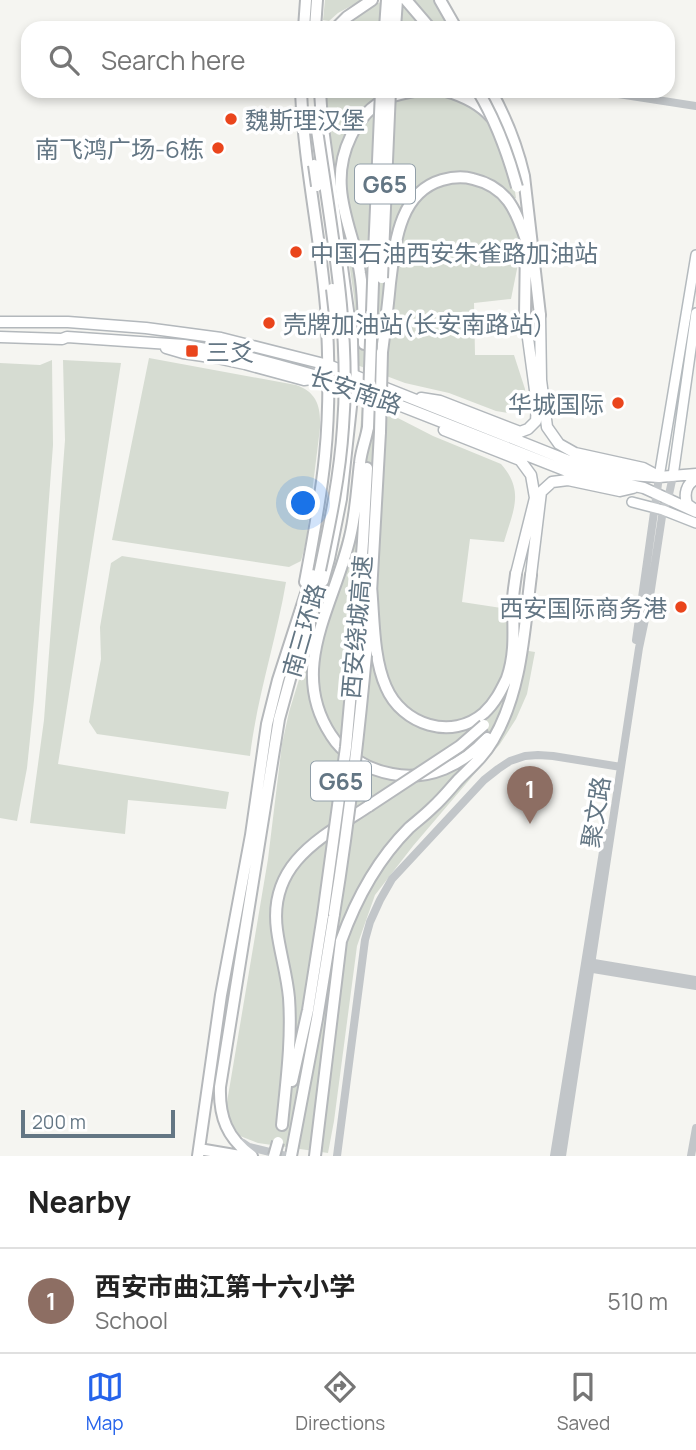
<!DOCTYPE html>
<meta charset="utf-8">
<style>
:root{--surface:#fff;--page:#f6f6f6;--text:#222;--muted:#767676;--line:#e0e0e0;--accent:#2563eb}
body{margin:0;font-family:Manrope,"Noto Sans SC",sans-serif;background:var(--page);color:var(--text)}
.scale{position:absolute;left:21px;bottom:18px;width:154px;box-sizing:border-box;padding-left:7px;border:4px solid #637684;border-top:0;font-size:19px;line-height:24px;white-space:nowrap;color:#637684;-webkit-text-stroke:5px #fff;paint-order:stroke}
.you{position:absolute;left:304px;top:504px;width:24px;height:24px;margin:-18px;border:5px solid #fff;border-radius:50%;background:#1a73e8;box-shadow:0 0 0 10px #1a73e833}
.badge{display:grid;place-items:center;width:46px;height:46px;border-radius:50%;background:var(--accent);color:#fff;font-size:23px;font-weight:700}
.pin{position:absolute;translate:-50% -58px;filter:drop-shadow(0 2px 4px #0008)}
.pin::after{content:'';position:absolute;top:37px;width:24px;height:21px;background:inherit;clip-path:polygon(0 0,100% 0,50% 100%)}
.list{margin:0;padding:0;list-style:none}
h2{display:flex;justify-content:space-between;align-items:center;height:91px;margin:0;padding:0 28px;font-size:30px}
h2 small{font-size:23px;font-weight:400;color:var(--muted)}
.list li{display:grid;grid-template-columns:46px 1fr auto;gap:21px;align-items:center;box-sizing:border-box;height:105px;padding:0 28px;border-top:2px solid var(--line)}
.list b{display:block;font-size:26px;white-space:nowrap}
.list p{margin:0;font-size:23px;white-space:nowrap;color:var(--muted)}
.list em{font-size:23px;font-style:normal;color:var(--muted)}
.icon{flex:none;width:38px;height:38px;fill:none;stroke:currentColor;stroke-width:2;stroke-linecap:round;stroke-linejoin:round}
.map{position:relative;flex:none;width:696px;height:1156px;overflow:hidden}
.search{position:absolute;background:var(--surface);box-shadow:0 4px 10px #0003;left:21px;right:21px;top:21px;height:77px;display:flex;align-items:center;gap:18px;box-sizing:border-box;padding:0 24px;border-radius:21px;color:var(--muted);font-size:26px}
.sheet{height:196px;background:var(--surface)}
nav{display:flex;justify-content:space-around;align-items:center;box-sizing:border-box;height:98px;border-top:2px solid var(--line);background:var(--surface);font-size:19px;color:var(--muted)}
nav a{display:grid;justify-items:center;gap:4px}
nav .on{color:var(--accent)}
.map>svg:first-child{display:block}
.green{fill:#d6dcd2}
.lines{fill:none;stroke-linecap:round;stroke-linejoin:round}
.secondary-casing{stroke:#b4babe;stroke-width:12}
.primary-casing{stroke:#b3b8bc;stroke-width:13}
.trunk-casing{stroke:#b5b8bb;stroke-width:14}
.motorway-casing{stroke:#b5b8bb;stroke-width:14}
.tertiary{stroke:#c2c6c9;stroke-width:8}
.secondary{stroke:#fff;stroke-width:9}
.primary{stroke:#fff;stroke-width:10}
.trunk{stroke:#fff;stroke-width:10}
.motorway{stroke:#fff;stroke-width:10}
.trunk-bridge-casing{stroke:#b5b8bb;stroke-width:14;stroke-linecap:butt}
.motorway-bridge-casing{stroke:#b5b8bb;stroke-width:14;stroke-linecap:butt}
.trunk-bridge{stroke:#fff;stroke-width:10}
.motorway-bridge{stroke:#fff;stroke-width:10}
.poi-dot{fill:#ea451c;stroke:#fff;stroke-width:2.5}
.labels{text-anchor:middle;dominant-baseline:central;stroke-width:7;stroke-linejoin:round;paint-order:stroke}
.shield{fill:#fff;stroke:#929fa9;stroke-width:2}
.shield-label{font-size:23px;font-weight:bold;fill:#637684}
.poi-label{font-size:24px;fill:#637684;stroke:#fff;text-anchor:start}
.street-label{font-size:24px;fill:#637684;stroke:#fff}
</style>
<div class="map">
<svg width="696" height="1156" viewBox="0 0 696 1156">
<rect width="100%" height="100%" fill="#f5f5f1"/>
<path class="green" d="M325,0H362L338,13L329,21L323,20Z
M385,0H438L453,28H339L363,10Z
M323,91H489L503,119L516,198L507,202L519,233L518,264L511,299L474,303L475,355H514L525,389L526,405L508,413L496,411L449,393L405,383L357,365V341L354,297L350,269L329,166Z
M149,358L296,385C317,392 321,407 320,428L306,542L301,561L289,567L112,540Z
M52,360L53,445L34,700L27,768L17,821L0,818V363L40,365Z
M63,360L121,363L58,764L229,792L226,809L128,800L125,834L30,823L44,720L65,440Z
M362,405L392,415L433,436L501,464C525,491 513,511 504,542L470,539L462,602L508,609L511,633L510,648L535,652L527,694L516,719L500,744L413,846L375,895L357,946L334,1121L328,1153L258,1143L240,1136L225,1114L268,859L282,744L289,712L345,530L359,447Z
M122,556L286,582C276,641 257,697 250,756L97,734L89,722L101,659L100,627L111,563Z"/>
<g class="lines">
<g class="secondary-casing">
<path id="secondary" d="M673,476L696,313
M659,477L696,255
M632,502L663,510L696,523"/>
</g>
<g class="primary-casing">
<path id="primary" d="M540,315L541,380L547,427L559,444L575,453L643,468L656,475
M0,322H68L146,328L221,338L328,365L574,463L629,475L659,477L696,474
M0,337L62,339L67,337L184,345L244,356L278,365L328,379L401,406L572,473L644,488L696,512
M166,348L183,353L217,358L245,364L304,380L318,378
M421,398L440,401L520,432L528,429L536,421L537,405L525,316
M444,430L520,460L531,475L535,498L516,574
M694,509L687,504C684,494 686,484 696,479
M531,575L541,492L552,482L568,480L620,491L633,488"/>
</g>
<g class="trunk-casing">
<path id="trunk" d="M304,28L306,0
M315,28L317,0
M336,28L347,17L372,0
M301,91C304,164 320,235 326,307C329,357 330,407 325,456C321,498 313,540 305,582
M320,91L322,121L352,340L353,388L341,499L329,559L323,581
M199,1149L240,1156
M198,1156L221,995L251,835L267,724L278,680L312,575
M252,1156C227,1138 219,1117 220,1087L279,719L320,570"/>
</g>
<g class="motorway-casing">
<path id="motorway" d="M406,0L430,28
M440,0L456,28
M385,28L387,0
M395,28L397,0
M446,91C463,96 479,103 491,117
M491,91C506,118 517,146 524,176L540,315
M525,316L526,242
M364,344C364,320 364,297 360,273C356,245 343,217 341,189C338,154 355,113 388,98C396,94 406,93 414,91
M382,352C385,329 388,306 390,283C395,245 398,193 442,180C453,177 462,176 473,179C507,187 516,210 526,240
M368,427C366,439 361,451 360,463C357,488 356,512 350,537C335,604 287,668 331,735C344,756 369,770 392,774C429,781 463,765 487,738
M371,586C374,618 373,658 386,687C402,725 452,741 484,713C497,701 503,686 510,672
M371,593L380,432
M355,647L363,541L367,468
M366,655L369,616
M507,678C516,653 513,628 513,601C513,592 515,583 516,574
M292,1081L308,1010L323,915
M282,1125C286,1083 292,1041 289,998C287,975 280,953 277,930C268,863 322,837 369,806
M291,1156L317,1019L334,914
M315,1156L341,941C356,899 377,860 409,828C417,821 425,815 433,807C442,799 450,789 458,780C471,767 484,756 493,740C522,691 524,630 531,575"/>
</g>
<path class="tertiary" d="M599,91L696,106
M636,640L659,477
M588,962L696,980
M587,968L696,986
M243,1143L249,1147L286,1156
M337,1156L365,940L370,922L380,900L392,879L484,780L498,769L510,761L525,756L538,755L553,756L621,767
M554,1156L606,833
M562,1156L639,648L650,596L663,510L668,499L673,476
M691,1156L696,1128"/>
<use href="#secondary" class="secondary"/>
<use href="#primary" class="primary"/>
<use href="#trunk" class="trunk"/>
<use href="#motorway" class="motorway"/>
<g class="trunk-bridge-casing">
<path id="trunk-bridge" d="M316,123C330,223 351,325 343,427C340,475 330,523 320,570
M314,165L317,186
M332,289L336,325"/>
</g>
<g class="motorway-bridge-casing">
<path id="motorway-bridge" d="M478,91C496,121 508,154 517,187
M382,278L390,91
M368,427L374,254L381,91
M380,432L382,352
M369,806L460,746L484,725
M334,914C348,828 358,742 366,655
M323,915L346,747L355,647
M274,1156L278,1142"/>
</g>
<use href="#trunk-bridge" class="trunk-bridge"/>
<use href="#motorway-bridge" class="motorway-bridge"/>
</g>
<g class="poi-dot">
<circle cx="231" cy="119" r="7"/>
<circle cx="218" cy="148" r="7"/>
<circle cx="296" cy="252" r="7"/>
<circle cx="269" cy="323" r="7"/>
<rect x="185" y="344" width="14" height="14" rx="3.5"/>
<circle cx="618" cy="403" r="7"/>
<circle cx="681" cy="607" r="7"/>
</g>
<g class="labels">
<g class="shield">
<rect x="355" y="164.5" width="60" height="39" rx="5"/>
<rect x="311" y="761.5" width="60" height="39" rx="5"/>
</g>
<g class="shield-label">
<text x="385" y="184">G65</text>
<text x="341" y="781">G65</text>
</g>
<g class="poi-label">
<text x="245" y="119">魏斯理汉堡</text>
<text x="204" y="148" text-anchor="end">南飞鸿广场-6栋</text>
<text x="310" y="252">中国石油西安朱雀路加油站</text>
<text x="283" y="323">壳牌加油站(长安南路站)</text>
<text x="206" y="351">三爻</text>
<text x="604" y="403" text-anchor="end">华城国际</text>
<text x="667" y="607" text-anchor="end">西安国际商务港</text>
</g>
<g class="street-label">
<text transform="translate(356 390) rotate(19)">长安南路</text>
<text transform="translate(356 627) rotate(-85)">西安绕城高速</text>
<text transform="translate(303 630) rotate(-74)">南三环路</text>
<text transform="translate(595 812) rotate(-81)">聚文路</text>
</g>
</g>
</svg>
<div class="scale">200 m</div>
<div class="you"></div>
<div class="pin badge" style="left:530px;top:824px;background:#8d6e63">1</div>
<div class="search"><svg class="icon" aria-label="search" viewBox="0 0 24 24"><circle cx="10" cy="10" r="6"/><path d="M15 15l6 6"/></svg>Search here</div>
</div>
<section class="sheet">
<h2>Nearby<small></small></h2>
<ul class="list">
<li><span class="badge" style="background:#8d6e63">1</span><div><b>西安市曲江第十六小学</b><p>School</p></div><em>510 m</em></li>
</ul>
</section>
<nav>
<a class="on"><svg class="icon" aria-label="map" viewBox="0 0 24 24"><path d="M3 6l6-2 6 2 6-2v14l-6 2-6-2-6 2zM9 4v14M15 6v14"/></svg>Map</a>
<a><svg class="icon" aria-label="directions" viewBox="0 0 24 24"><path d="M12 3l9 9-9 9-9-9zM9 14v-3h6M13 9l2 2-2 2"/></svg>Directions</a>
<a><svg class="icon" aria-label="saved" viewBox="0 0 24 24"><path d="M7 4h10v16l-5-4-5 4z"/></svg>Saved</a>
</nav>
